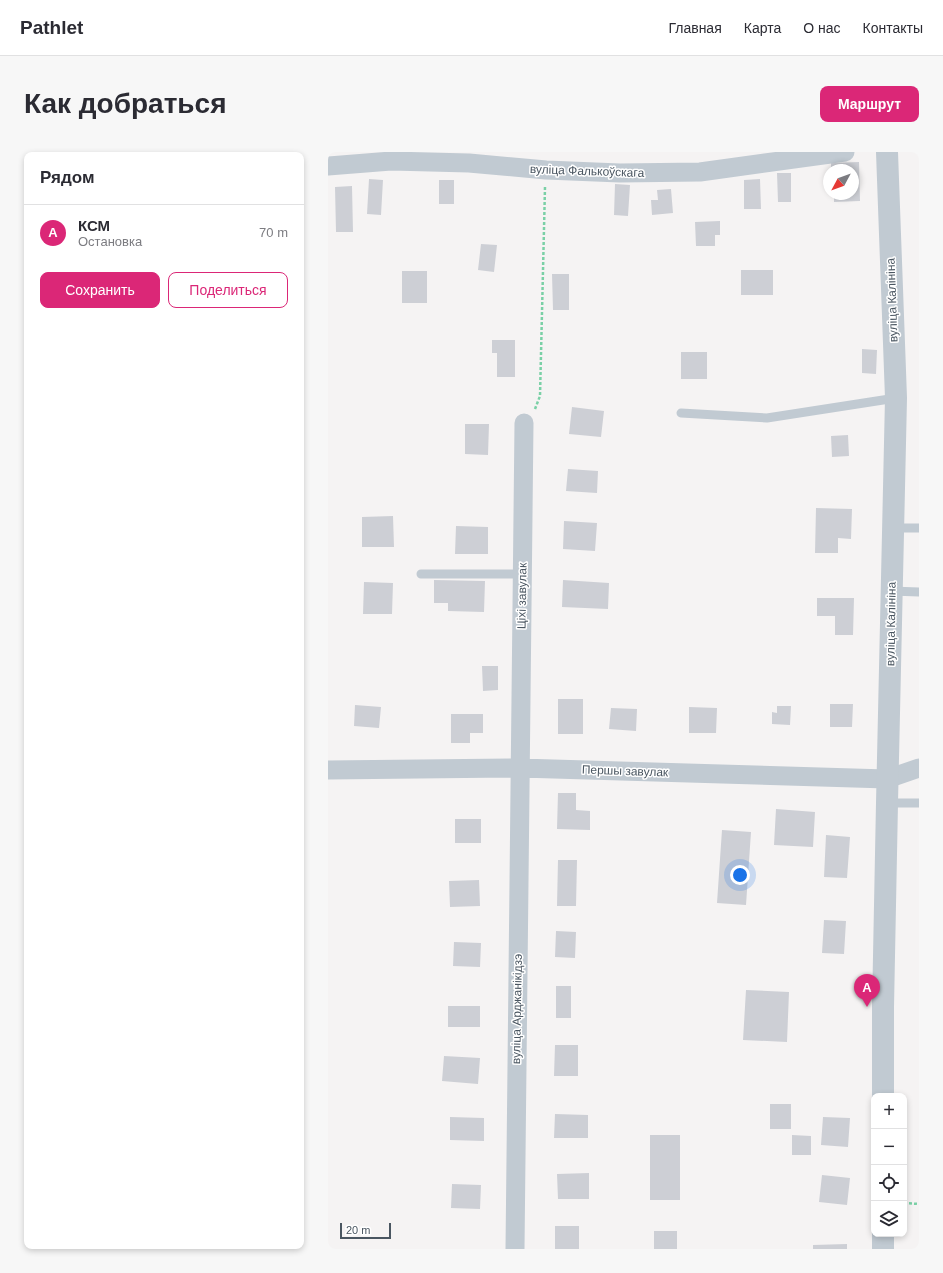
<!DOCTYPE html>
<html lang="ru">
<meta charset="utf-8">
<style>
:root{--surface:#fff;--page:#f7f7f7;--text:#2b2b33;--muted:#7c7c81;--line:#e1e1e2;--accent:#db2777}
body{margin:0;font-family:Arial,sans-serif;background:var(--page);color:var(--text)}
.controls{position:absolute;right:12px;bottom:12px;display:grid;overflow:hidden;border-radius:8px;box-shadow:0 2px 6px #0003}
.controls button{width:36px;height:36px;display:grid;place-items:center;padding:0;border:0;border-bottom:1px solid var(--line);background:var(--surface);color:var(--text);font:20px sans-serif}
.compass{position:absolute;left:495px;top:12px;width:36px;height:36px;border-radius:50%;background:var(--surface);box-shadow:0 2px 6px #0003;rotate:229deg}
.scale{position:absolute;left:12px;bottom:10px;width:51px;box-sizing:border-box;padding-left:4px;border:2px solid #4a5661;border-top:0;font-size:11px;line-height:14px;white-space:nowrap;color:#4a5661;-webkit-text-stroke:3px #fff;paint-order:stroke}
.you{position:absolute;left:412px;top:723px;width:14px;height:14px;margin:-10px;border:3px solid #fff;border-radius:50%;background:#1a73e8;box-shadow:0 0 0 6px #1a73e833}
.badge{display:grid;place-items:center;width:26px;height:26px;border-radius:50%;background:var(--accent);color:#fff;font-size:13px;font-weight:700}
.pin{position:absolute;translate:-50% -33px;filter:drop-shadow(0 1px 2px #0008)}
.pin::after{content:'';position:absolute;top:21px;width:14px;height:12px;background:inherit;clip-path:polygon(0 0,100% 0,50% 100%)}
.list{margin:0;padding:0;list-style:none}
h2{display:flex;justify-content:space-between;align-items:center;height:52px;margin:0;padding:0 16px;font-size:17px}
h2 small{font-size:13px;font-weight:400;color:var(--muted)}
.list li{display:grid;grid-template-columns:26px 1fr auto;gap:12px;align-items:center;box-sizing:border-box;height:56px;padding:0 16px;border-top:1px solid var(--line)}
.list b{display:block;font-size:15px;white-space:nowrap}
.list p{margin:0;font-size:13px;white-space:nowrap;color:var(--muted)}
.list em{font-size:13px;font-style:normal;color:var(--muted)}
.actions{display:flex;gap:8px;padding:12px 16px}
.actions a{flex:1;padding:9px 0;border:1px solid var(--accent);border-radius:8px;text-align:center;font-size:14px;color:var(--accent)}
.actions .main{background:var(--accent);color:#fff}
.icon{flex:none;width:22px;height:22px;fill:none;stroke:currentColor;stroke-width:2;stroke-linecap:round;stroke-linejoin:round}
.map{position:relative;flex:none;width:591px;height:1097px;overflow:hidden;border-radius:8px}
header{display:flex;align-items:center;gap:24px;box-sizing:border-box;height:56px;padding:0 20px;background:var(--surface);border-bottom:1px solid var(--line)}
header strong{font-size:19px}
nav{display:flex;gap:22px;margin-inline-start:auto;font-size:14px}
.intro{display:flex;align-items:center;justify-content:space-between;box-sizing:border-box;height:96px;padding:0 24px}
h1{margin:0;font-size:28px}
.button{padding:10px 18px;border-radius:8px;background:var(--accent);color:#fff;font-size:14px;font-weight:700}
main{display:flex;gap:24px;padding:0 24px}
aside{flex:1;background:var(--surface);border-radius:8px;box-shadow:0 2px 6px #0003}
.map>svg:first-child{display:block}
.building{fill:#cdcfd5}
.lines{fill:none;stroke-linecap:round;stroke-linejoin:round}
.path{stroke:#7ad0a6;stroke-width:2.5;stroke-dasharray:3 2;stroke-linecap:butt}
.service{stroke:#c1cad2;stroke-width:9}
.minor{stroke:#c1cad2;stroke-width:19}
.tertiary{stroke:#c1cad2;stroke-width:22}
.labels{text-anchor:middle;dominant-baseline:central;stroke-width:3;stroke-linejoin:round;paint-order:stroke}
.street-label{font-size:12px;fill:#4a5661;stroke:#fff}
</style>
<header>
<strong>Pathlet</strong>
<nav><a>Главная</a><a>Карта</a><a>О нас</a><a>Контакты</a></nav>
</header>
<div class="intro"><h1>Как добраться</h1><a class="button">Маршрут</a></div>
<main>
<aside>
<h2>Рядом<small></small></h2>
<ul class="list">
<li><span class="badge">A</span><div><b>КСМ</b><p>Остановка</p></div><em>70 m</em></li>
</ul>
<div class="actions"><a class="main">Сохранить</a><a>Поделиться</a></div>
</aside>
<div class="map">
<svg width="591" height="1097" viewBox="0 0 591 1097">
<rect width="100%" height="100%" fill="#f5f3f3"/>
<path class="building" d="M531,10L532,49L506,50V42H525V18H503V11Z
M449,21H463V50H450Z
M41,27L55,28L53,63L39,62Z
M432,27L433,57H416V28Z
M111,28H126V52H111Z
M287,32L302,33L300,64L286,63Z
M24,34L25,80H8L7,35Z
M343,37L345,61L324,63L323,48H330L329,38Z
M392,69V83H387V94H368L367,70Z
M153,92L169,93L166,120L150,118Z
M413,118H445V143H413Z
M74,119H99V151H74Z
M224,122H241V158H225Z
M164,188H187V225H169V201H164Z
M534,197L549,198L548,222L534,221Z
M353,200H379V227H353Z
M244,255L276,259L273,285L241,282Z
M137,272H161L160,303L137,302Z
M520,283L521,304L504,305L503,284Z
M240,317L270,319L269,341L238,339Z
M488,356L524,357L523,387L510,386V401H487Z
M65,364L66,395H34V365Z
M236,369L269,371L267,399L235,397Z
M128,374L160,375V402H127Z
M106,428L157,429L156,460L120,459V451H106Z
M235,428L281,431L280,457L234,455Z
M36,430L65,431L64,462H35Z
M489,446H526L525,483H507V464H489Z
M154,514H170V538L155,539Z
M230,547H255V582H230Z
M502,552H525L524,575H502Z
M27,553L53,555L51,576L26,574Z
M449,554H463L462,573L444,572V560L449,561Z
M361,555L389,556L388,581H361Z
M283,556L309,557L308,579L281,577Z
M123,562H155V581H142V591H123Z
M230,641H248V658L262,659V678L229,677Z
M448,657L487,660L485,695L446,693Z
M127,667H153V691H127Z
M394,678L423,680L418,753L389,751Z
M498,683L522,685L519,726L496,725Z
M230,708H249L248,754H229Z
M151,728L152,754L122,755L121,729Z
M496,768L518,769L516,802L494,801Z
M228,779L248,780L247,806L227,805Z
M126,790L153,791L152,815L125,814Z
M228,834H243V866H228Z
M418,838L461,840L459,890L415,888Z
M120,854H152V875H120Z
M227,893H250V924H226Z
M116,904L152,906L150,932L114,929Z
M442,952H463V977H442Z
M227,962L260,963V986H226Z
M122,965L156,966V989L122,988Z
M495,965L522,966L520,995L493,993Z
M322,983H352V1048H322Z
M464,983L483,984V1003H464Z
M261,1021V1047H230L229,1022Z
M494,1023L522,1026L519,1053L491,1050Z
M124,1032L153,1033L152,1057L123,1056Z
M227,1074H251V1097H227Z
M326,1079H349V1097H326Z
M519,1092V1097H485V1093Z"/>
<g class="lines">
<path class="path" d="M207,257L212,244L217,35
M576,1051L591,1052"/>
<path class="service" d="M353,261L439,266L568,246
M565,376H591
M93,422H194
M563,439L591,440
M559,651H591"/>
<path class="minor" d="M0,14L63,9L141,11L218,18L292,21L372,20L517,0
M0,618L192,616L559,627L591,616
M187,1097L196,271"/>
<path class="tertiary" d="M555,944V855L559,651L568,246L559,0
M555,1082V1097"/>
</g>
<g class="labels">
<g class="street-label">
<text transform="translate(259 19) rotate(2)">вуліца Фалькоўскага</text>
<text transform="translate(564 148) rotate(-92)">вуліца Калініна</text>
<text transform="translate(194 444) rotate(-89)">Ціхі завулак</text>
<text transform="translate(563 472) rotate(-89)">вуліца Калініна</text>
<text transform="translate(297 619) rotate(2)">Першы завулак</text>
<text transform="translate(189 857) rotate(-89)">вуліца Арджанікідзэ</text>
</g>
</g>
</svg>
<div class="controls">
<button>+</button>
<button>−</button>
<button><svg class="icon" aria-label="locate" viewBox="0 0 24 24"><circle cx="12" cy="12" r="6"/><path d="M12 2v4M12 18v4M2 12h4M18 12h4"/></svg></button>
<button><svg class="icon" aria-label="layers" viewBox="0 0 24 24"><path d="M12 4l9 5-9 5-9-5zM3 14l9 5 9-5"/></svg></button>
</div>
<svg class="compass" viewBox="-18 -18 36 36"><path d="M0-13l5 13h-10z" fill="#e53935"/><path d="M0 13l5-13h-10z" fill="#7c7c81"/></svg>
<div class="scale">20 m</div>
<div class="you"></div>
<div class="pin badge" style="left:539px;top:855px">A</div>
</div>
</main>
